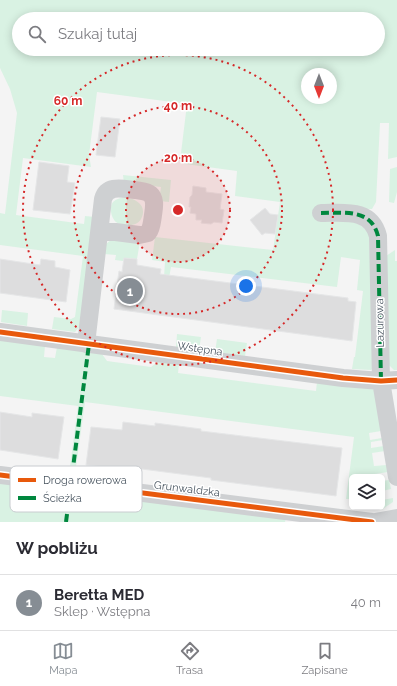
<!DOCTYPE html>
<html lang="pl">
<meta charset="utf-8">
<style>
:root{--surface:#fff;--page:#f7f7f7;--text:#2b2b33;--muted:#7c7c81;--line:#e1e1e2;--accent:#868d94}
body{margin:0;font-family:Raleway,sans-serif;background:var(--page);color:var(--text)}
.controls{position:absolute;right:12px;bottom:12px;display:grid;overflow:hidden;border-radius:6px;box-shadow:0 2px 10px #0003}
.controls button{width:36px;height:36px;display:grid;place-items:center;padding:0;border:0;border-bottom:1px solid var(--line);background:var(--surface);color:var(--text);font:20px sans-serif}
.compass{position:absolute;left:301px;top:68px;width:36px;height:36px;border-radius:50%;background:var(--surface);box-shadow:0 2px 10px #0003;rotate:180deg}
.you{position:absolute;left:246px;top:286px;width:14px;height:14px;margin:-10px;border:3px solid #fff;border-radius:50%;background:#1a73e8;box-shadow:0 0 0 6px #1a73e833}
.badge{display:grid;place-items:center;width:26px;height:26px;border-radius:50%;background:var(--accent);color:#fff;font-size:13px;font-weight:700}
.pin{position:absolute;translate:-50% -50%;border:2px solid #fff;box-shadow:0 1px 4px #0006}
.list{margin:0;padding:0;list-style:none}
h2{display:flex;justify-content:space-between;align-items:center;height:52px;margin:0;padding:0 16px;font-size:17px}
h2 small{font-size:13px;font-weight:400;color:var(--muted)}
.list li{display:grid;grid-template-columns:26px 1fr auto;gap:12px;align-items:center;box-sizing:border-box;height:56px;padding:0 16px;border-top:1px solid var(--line)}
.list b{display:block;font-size:15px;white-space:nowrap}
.list p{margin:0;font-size:13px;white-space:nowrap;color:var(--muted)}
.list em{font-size:13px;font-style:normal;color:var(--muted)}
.icon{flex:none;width:22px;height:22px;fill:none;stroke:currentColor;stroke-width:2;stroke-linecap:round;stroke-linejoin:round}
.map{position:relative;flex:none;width:397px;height:522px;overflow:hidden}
.search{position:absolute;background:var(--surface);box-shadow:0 2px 10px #0003;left:12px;right:12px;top:12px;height:44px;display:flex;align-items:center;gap:10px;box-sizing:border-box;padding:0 14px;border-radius:22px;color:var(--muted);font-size:15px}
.sheet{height:108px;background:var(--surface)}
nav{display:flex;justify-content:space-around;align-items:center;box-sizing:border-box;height:56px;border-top:1px solid var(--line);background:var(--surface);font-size:11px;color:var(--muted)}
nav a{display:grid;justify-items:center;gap:2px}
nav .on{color:var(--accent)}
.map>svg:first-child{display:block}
.green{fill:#d9f2e3;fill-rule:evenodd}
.building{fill:#ddddde;stroke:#e5e6e7}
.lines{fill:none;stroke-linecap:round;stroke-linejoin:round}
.minor{stroke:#ced0d2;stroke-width:18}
.quiet{stroke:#00873e;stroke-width:4;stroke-dasharray:8 4;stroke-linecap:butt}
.cycleway-casing{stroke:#fff;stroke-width:8}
.cycleway{stroke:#e8590c;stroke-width:5}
.ring{fill:none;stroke:#d62828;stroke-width:2;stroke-dasharray:2 4}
.labels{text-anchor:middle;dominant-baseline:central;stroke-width:3;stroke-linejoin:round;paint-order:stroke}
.street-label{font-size:11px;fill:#4a5661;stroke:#fff}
.key{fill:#fff;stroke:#c9ccd0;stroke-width:1}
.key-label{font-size:11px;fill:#4a5661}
.centre{fill:#d62828;stroke:#fff;stroke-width:2}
.ring-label{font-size:12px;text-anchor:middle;font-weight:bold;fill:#d62828;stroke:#fff;stroke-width:3;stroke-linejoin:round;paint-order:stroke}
</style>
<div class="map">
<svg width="397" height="522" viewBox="0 0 397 522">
<rect width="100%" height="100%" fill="#f4f4f4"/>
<path class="green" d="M0,0H397V157L388,159L389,123H380L376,202L372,209L321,208C338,214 357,219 369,233L374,367L371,370L352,369L354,357H355L363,291L357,290L360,260L341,257L337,287L171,267L169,278L164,277L165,262L152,260L155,237L273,250L280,202L235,196L237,171L185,164L181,153L187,104L97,92L89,155L91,167L23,158L16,215L84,224L85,216L95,217L80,326L75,332L52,329L54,317L71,319L75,317L83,256L0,245V213L5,214L17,113L10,89L0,68ZM19,19H378V49H19ZM307,74H331V98H307Z
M397,167V192L394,203L389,202L390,169Z
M123,175L171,180L169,202L159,201L161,187L124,183Z
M124,197C136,198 148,206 141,219C137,227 122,227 116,222C111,218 109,207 113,202C116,199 121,198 124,197Z
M112,239L140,241L137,259L124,258L123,261L115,260L116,255L104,254L106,244Z
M395,250V261H397V370H394L389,365L386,256Z
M2,310L28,313L27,326L1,322Z
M177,334L201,337L199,350L176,347Z
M217,339L247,343L245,356L215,352Z
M0,340L45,346L44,357L55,358L57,347L102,354L107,361L151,367L159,361L179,364L178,373L316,391L317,382L372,388L374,390L381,431L369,433L370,440L382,438L383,440L371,442V448L384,446L385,451L372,453L374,466L387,465L388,472L375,474L376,477H352V499H346L354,437L85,402L75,474H69L78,406L0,396Z
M389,480L391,489L382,491V481Z
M0,483L286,518L285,522H0Z
M393,498V502L381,510L379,507H382V500Z"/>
<path class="building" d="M101,117L120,119L115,157L96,155Z
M39,162L69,166L67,182L75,183L70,214L33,210Z
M193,186L206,188V192L222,194L220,209L224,210L222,223L214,222L211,224L201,223L202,220H196V214L190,213L191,207H189L190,197L192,195Z
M265,208L270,214L278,215L275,234L265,233L262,235L250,220Z
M124,258L137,259V265L161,269L160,274L348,298V301L356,302L352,341L114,309L119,271L122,272Z
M0,259L40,265L41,259L55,261V267L70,270L66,302L0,293Z
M0,412L32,417V413L64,417L58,459L0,450Z
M123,422L155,426V423L201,429V431L342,448L336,496L211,480V478L142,469L141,471L86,465L91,427L122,430Z"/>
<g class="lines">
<path class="minor" d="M321,213C344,213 371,208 378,236L381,381L397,477
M0,332L343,378L381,381L397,380
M86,344L103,199C107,184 124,189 135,190C140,191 147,191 150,194C156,199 154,208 153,215C152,221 152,228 148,233L139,235L100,230
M0,475L372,522
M375,522L397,518"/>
<path class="quiet" d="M321,213C344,213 371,208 378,236L381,381
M66,522L89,344"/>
<g class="cycleway-casing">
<path id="cycleway" d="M0,332L343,378L381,381L397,380
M0,475L372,522"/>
</g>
<use href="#cycleway" class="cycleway"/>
</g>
<circle cx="178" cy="210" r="52" fill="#d62828" fill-opacity=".12"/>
<g class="ring">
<circle cx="178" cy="210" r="52"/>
<circle cx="178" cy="210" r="104"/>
<circle cx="178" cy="210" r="155"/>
</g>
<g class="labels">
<g class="street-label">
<text transform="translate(380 323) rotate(-91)">Lazurowa</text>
<text transform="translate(200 349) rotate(8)">Wstępna</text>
<text transform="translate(187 489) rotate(7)">Grunwaldzka</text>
</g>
</g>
<rect x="10" y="466" width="132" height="46" rx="6" class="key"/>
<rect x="18" y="478" width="18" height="4" fill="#e8590c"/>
<rect x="18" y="496" width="18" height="4" fill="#00873e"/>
<g class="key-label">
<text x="43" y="484">Droga rowerowa</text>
<text x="43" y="502">Ścieżka</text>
</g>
<circle cx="178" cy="210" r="6" class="centre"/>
<g class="ring-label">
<text x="68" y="105">60 m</text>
<text x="178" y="110">40 m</text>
<text x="178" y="162">20 m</text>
</g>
</svg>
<div class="controls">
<button><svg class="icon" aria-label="layers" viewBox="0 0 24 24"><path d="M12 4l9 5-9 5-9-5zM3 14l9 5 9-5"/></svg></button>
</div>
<svg class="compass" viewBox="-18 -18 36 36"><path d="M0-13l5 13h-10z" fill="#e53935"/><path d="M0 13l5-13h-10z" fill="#7c7c81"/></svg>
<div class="you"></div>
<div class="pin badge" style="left:130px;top:291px">1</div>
<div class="search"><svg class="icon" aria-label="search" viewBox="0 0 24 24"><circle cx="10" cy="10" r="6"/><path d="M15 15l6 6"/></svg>Szukaj tutaj</div>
</div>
<section class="sheet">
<h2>W pobliżu<small></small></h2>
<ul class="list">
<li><span class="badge">1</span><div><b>Beretta MED</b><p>Sklep · Wstępna</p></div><em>40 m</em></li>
</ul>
</section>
<nav>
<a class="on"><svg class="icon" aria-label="map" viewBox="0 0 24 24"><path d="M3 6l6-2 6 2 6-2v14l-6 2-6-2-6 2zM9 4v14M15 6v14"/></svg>Mapa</a>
<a><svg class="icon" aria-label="directions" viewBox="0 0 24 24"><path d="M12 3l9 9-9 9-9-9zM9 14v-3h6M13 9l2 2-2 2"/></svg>Trasa</a>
<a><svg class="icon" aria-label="saved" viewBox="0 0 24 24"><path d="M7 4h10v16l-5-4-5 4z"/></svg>Zapisane</a>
</nav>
